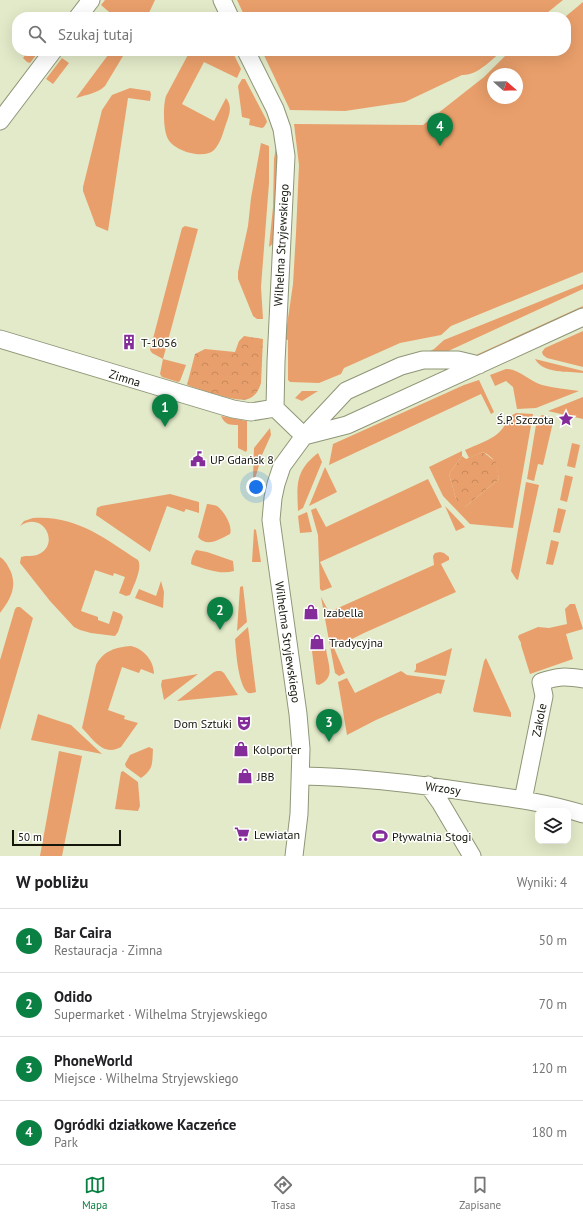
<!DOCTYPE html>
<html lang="pl">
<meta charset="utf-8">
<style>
:root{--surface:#fff;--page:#f2f2f2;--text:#202124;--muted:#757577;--line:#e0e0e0;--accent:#0b8043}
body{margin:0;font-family:"PT Sans",sans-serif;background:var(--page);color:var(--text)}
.controls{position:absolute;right:12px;bottom:12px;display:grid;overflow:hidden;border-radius:8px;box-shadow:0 4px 16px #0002}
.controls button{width:36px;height:36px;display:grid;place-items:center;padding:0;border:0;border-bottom:1px solid var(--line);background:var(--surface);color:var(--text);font:20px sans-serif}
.compass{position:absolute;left:487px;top:68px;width:36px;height:36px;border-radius:50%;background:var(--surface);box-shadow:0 4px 16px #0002;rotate:110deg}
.scale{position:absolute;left:12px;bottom:10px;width:109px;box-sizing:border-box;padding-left:4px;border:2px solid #14160b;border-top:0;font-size:11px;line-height:14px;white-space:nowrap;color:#14160b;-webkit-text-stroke:3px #fff;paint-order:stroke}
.you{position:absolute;left:256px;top:487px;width:14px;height:14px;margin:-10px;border:3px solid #fff;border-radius:50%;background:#1a73e8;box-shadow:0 0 0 6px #1a73e833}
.badge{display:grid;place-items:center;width:26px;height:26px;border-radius:50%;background:var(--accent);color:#fff;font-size:13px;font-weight:700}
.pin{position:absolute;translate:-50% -33px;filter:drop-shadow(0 1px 2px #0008)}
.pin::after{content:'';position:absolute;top:21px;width:14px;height:12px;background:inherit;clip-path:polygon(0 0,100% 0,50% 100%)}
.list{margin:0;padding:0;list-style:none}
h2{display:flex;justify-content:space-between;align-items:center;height:52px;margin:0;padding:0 16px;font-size:17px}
h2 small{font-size:13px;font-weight:400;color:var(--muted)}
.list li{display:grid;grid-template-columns:26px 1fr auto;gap:12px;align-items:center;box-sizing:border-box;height:64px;padding:0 16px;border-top:1px solid var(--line)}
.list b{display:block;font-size:15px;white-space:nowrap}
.list p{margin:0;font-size:13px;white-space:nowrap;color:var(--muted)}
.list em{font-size:13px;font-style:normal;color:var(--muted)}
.icon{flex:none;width:22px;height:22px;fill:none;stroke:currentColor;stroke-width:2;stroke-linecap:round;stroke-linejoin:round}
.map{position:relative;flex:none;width:583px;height:856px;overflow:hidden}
.search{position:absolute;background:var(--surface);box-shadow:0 4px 16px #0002;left:12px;right:12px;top:12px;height:44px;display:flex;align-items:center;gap:10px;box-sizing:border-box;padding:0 14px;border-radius:16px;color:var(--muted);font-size:15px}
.sheet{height:308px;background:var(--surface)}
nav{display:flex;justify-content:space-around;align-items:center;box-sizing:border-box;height:56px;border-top:1px solid var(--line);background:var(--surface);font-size:11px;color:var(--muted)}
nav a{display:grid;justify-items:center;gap:2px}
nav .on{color:var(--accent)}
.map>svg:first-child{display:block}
.green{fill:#e99f6b;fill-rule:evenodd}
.forest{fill:url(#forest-crowns)}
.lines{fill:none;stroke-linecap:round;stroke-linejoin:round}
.minor-casing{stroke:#8e9677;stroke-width:19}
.minor{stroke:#fff;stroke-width:17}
.labels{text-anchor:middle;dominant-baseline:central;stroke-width:3;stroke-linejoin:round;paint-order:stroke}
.street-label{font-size:12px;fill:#14160b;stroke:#fff}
.poi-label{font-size:12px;fill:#14160b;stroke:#fff;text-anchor:start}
</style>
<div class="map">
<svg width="583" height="856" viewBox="0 0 583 856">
<defs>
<pattern id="forest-crowns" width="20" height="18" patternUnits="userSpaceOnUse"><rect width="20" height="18" fill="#e99f6b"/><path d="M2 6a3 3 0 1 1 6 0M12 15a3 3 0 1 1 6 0" fill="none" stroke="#c7885b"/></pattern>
</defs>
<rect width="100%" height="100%" fill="#e2eac9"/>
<path class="green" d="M105,0H155L147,17H115L101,5Z
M237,0H563L542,17H245Z
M583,2V272L451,326L441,335L400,343L344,368L341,374L319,383L290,382L288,380V340L285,339L293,284L296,233L299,165L294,124L423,125L484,77L508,53L514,51H566L565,17ZM493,74H517V98H493Z
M28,51H39L30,63L27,62L23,58Z
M111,51H126L105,86C98,93 86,95 76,98Z
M190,51H232L241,69L237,78L204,62L182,104L214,121L226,98C233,107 229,115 226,124C223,132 221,143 214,150C204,160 174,151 168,139C163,130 163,105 166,96Z
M262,51H502C491,60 477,76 462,75L405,102L345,111L290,110Z
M62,58L69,63L53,84L46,79Z
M242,79H245L266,119L267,122L264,127L262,128L249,125L250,119L242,117L238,86Z
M130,88L150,91L151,94L150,101L128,98L108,231L96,226L83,191V187L102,110L112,95Z
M261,143L269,146V183L261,287L263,319H257L253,316L238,279V272L248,226L251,198Z
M276,147L278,150L275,242L269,247L273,207L274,159Z
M185,226L198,229L163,359L186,365L180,381L178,382L162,377L160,374L163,359L152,353L150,350L182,228Z
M583,284V289L444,353L422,355L434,349L444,340Z
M583,306V310L484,354L476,355Z
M583,331V367L547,358L543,355L542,352L545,348Z
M535,359L583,371V373C568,371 543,374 535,359Z
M506,369C519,369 529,381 542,385C554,388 567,389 579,391L536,408L517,409L513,387L506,381L495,386L490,375Z
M479,380L494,412L491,414L481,394L329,465L333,444L464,385Z
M302,391H318L302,401L295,398Z
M583,397V419L548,411Z
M516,413L533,414L513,528L470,524L443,496L429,467L462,451V456L449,474L456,499L465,507L499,479C496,465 497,459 483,452L469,458L465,450C480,443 504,437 507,418Z
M542,415L554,418L543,465L538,464L534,481L527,479L537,419Z
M221,416L247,421V450L246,452L238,448V425C230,425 225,425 221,416Z
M270,428L271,435L262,455L255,479H253L254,448Z
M572,443L580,445L575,468L567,466Z
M318,453L322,462L303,508L298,511C297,484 295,471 318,453Z
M325,467L337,492L309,506Z
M565,475L573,477L567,502L560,500Z
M428,479L442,507L320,562L332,587L322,591L320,589L318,535L311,510L316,508L326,527Z
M526,482L539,485L518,580L516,579L511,571Z
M170,494L199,502V513L186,509L184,512L167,506L150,552L96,515L97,508L101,506Z
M207,504C210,504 214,505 217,506C224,511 233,526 230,534C220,539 207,548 198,537Z
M445,506L465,527L456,531Z
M558,508L566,510L560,533L553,532Z
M307,512L312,532L300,533L298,516Z
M33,518C76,515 104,538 138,560C143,568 133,587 130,595L126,596L119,593L125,577L114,573L113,576L95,570L81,611L98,617V620L109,624L113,611L121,614L123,617L118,632L115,636L91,633L80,630L74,627L50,601L20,563L21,557C27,555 33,557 39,554C60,545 44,510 20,526L24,521Z
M254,529L256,530L261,562H252Z
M551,540L559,542L553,565L546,564Z
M196,550L207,552L233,561L234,571C220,575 206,569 193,565L191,564C191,559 193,554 196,550Z
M440,552L444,553L449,557V560L441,564L456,592L364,633L334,648L345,673L339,676L335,673L321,597L329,612L434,565L433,556L435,553Z
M0,557C6,561 8,566 11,572C17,588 10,600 0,613Z
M161,581L164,592L163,608L135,598L139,589L156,596Z
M243,586L247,622L237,631L240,587Z
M570,604H575L583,629L566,634L573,659L530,674L521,645V643L518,637L519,635L538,627L549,628L567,624L565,609Z
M17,607H20L33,618L0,730V660L15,609Z
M248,627L256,692C252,693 249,694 247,692C238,683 236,651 235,639Z
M131,646C144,649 154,661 154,674L141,669L139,673L122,667L108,710L125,716L124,719L138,723L121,747C103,757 93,739 82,728L96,665C103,651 116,647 131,646Z
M452,648L446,676L414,672L416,669V664Z
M326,649C328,665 336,677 319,685L316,684L312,651Z
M486,658L511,713V717L474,712L473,710L484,661Z
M217,671H221L224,673L238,695L177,701L214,672Z
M401,671L407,675L445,680L441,694L438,693L376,720L347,735L338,682L347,678L355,693Z
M198,674L164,700L161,685L162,680Z
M38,714L71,725L102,754L31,740Z
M149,747L153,749C152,763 154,769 141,778L126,767L125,764L130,755Z
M59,751L82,756L62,856H40Z
M123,771L138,782L140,806L138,811L115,809L121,772Z"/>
<path class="forest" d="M244,336L263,339L261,383C259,390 255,397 248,399C238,403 199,389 187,385L195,354L205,349L235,352L239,341Z
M483,452L496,462L499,479L465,507L459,504L456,499L449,474L462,456L466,459Z"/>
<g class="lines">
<g class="minor-casing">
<path id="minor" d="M222,0L230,17
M78,17L91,0
M246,51L275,109L282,129L286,156L276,362L275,408L304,436
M0,121L53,51
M0,339L233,409L251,412L275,408
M304,436L347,425L583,317
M301,776C360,777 418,784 476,793C512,798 548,803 583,814
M428,785L440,802L472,856
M523,800L544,696L541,682C558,676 566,676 583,679
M294,856L299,814L301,749L298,714L271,520L273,498L276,484L282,466L304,436L346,391L401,366L423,360H458L479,365"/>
</g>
<use href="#minor" class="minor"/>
</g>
<defs>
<g id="building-bare" transform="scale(1.2)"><path d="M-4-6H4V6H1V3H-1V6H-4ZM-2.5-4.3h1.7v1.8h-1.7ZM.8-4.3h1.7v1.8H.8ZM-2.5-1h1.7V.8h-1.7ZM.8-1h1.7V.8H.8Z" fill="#842c99" stroke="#fff" stroke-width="2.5" paint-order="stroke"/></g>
<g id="sight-bare" transform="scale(1.2)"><path d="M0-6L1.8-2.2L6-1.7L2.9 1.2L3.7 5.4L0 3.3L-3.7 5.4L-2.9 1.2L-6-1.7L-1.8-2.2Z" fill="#842c99" stroke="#fff" stroke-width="2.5" paint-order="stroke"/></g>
<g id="civic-bare" transform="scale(1.2)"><path d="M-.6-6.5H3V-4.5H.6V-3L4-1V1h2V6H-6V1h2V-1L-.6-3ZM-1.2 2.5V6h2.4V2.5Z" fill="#842c99" stroke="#fff" stroke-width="2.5" paint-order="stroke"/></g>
<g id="shop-bare" transform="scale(1.2)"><path d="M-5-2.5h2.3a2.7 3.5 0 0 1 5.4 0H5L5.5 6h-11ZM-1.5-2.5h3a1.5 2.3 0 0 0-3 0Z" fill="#842c99" stroke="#fff" stroke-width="2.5" paint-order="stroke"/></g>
<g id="theatre-bare" transform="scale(1.2)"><path d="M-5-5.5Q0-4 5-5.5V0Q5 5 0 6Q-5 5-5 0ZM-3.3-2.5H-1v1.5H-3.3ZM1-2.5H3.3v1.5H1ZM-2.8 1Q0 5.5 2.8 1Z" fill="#842c99" stroke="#fff" stroke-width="2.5" paint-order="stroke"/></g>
<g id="supermarket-bare" transform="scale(1.2)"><path d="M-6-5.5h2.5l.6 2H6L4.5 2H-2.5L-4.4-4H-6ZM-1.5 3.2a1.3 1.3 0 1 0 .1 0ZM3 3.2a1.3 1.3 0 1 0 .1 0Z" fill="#842c99" stroke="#fff" stroke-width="2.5" paint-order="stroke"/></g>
<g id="stadium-bare" transform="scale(1.2)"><path d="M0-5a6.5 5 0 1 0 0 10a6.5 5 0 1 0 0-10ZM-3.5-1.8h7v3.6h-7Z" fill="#842c99" stroke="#fff" stroke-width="2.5" paint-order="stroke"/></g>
</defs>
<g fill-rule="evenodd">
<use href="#building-bare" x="129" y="342"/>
<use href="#sight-bare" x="566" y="419"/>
<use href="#civic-bare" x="198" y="459"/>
<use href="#shop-bare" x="311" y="612"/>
<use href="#shop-bare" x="317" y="642"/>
<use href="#theatre-bare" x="244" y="723"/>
<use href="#shop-bare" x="241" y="749"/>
<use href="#shop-bare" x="245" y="776"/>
<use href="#supermarket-bare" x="242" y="834"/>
<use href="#stadium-bare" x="380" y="836"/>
</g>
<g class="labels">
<g class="street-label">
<text transform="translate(281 245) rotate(-87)">Wilhelma Stryjewskiego</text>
<text transform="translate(125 378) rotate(17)">Zimna</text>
<text transform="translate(288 642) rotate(82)">Wilhelma Stryjewskiego</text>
<text transform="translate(539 720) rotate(-79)">Zakole</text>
<text transform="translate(443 788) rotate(8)">Wrzosy</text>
</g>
<g class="poi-label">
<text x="141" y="342">T-1056</text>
<text x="554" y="419" text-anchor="end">Ś.P. Szczota</text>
<text x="210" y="459">UP Gdańsk 8</text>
<text x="323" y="612">Izabella</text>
<text x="329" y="642">Tradycyjna</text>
<text x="232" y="723" text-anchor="end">Dom Sztuki</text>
<text x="253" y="749">Kolporter</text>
<text x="257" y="776">JBB</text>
<text x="254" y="834">Lewiatan</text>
<text x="392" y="836">Pływalnia Stogi</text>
</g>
</g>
</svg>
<div class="controls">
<button><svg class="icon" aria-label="layers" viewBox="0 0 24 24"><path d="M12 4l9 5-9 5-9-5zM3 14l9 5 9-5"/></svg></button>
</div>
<svg class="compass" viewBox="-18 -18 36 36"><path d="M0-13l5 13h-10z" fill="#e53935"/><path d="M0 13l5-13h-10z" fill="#757577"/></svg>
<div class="scale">50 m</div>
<div class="you"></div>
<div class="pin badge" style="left:165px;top:427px">1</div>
<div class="pin badge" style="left:220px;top:630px">2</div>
<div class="pin badge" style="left:329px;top:742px">3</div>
<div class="pin badge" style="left:440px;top:146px">4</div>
<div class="search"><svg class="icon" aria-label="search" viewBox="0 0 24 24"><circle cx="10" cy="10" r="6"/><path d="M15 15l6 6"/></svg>Szukaj tutaj</div>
</div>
<section class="sheet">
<h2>W pobliżu<small>Wyniki: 4</small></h2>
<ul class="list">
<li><span class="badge">1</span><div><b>Bar Caira</b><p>Restauracja · Zimna</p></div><em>50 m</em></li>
<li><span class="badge">2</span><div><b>Odido</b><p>Supermarket · Wilhelma Stryjewskiego</p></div><em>70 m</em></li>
<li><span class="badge">3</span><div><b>PhoneWorld</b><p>Miejsce · Wilhelma Stryjewskiego</p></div><em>120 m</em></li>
<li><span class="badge">4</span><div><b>Ogródki działkowe Kaczeńce</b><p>Park</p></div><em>180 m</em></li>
</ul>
</section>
<nav>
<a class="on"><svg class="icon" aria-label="map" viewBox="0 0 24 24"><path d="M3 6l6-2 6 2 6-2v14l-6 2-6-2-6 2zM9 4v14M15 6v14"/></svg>Mapa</a>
<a><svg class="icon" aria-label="directions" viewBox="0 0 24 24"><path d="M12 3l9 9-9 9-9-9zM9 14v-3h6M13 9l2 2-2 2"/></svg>Trasa</a>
<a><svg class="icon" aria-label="saved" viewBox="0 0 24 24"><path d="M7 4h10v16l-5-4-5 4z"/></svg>Zapisane</a>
</nav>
